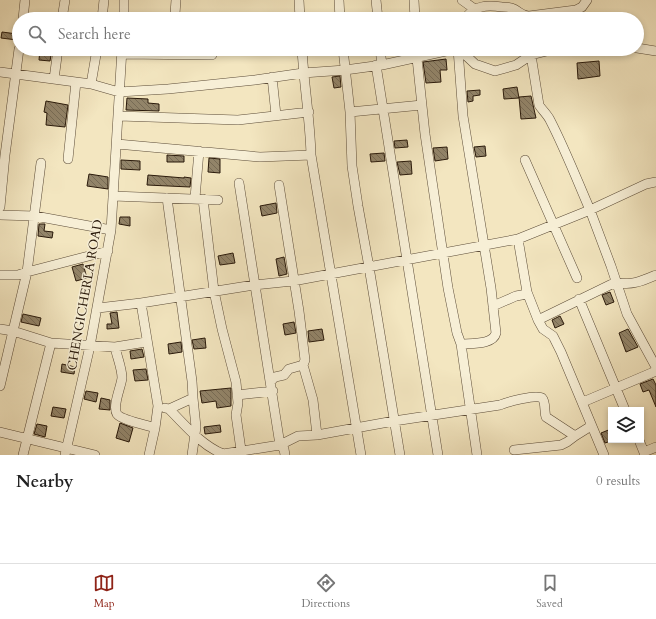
<!DOCTYPE html>
<style>
:root{--surface:#fff;--page:#f6f6f6;--text:#222;--muted:#767676;--line:#e0e0e0;--accent:#8f2418}
body{margin:0;font-family:Cardo,serif;background:var(--page);color:var(--text)}
.controls{position:absolute;right:12px;bottom:12px;display:grid;overflow:hidden;border-radius:0px;box-shadow:0 2px 6px #0003}
.controls button{width:36px;height:36px;display:grid;place-items:center;padding:0;border:0;border-bottom:1px solid var(--line);background:var(--surface);color:var(--text);font:20px sans-serif}
.list{margin:0;padding:0;list-style:none}
h2{display:flex;justify-content:space-between;align-items:center;height:52px;margin:0;padding:0 16px;font-size:17px}
h2 small{font-size:13px;font-weight:400;color:var(--muted)}
.icon{flex:none;width:22px;height:22px;fill:none;stroke:currentColor;stroke-width:2;stroke-linecap:round;stroke-linejoin:round}
.map{position:relative;flex:none;width:656px;height:455px;overflow:hidden}
.search{position:absolute;background:var(--surface);box-shadow:0 2px 6px #0003;left:12px;right:12px;top:12px;height:44px;display:flex;align-items:center;gap:10px;box-sizing:border-box;padding:0 14px;border-radius:22px;color:var(--muted);font-size:15px}
.sheet{height:108px;background:var(--surface)}
nav{display:flex;justify-content:space-around;align-items:center;box-sizing:border-box;height:56px;border-top:1px solid var(--line);background:var(--surface);font-size:11px;color:var(--muted)}
nav a{display:grid;justify-items:center;gap:2px}
nav .on{color:var(--accent)}
.map>svg:first-child{display:block}
.building{fill:url(#building-back-hatch);stroke:#29190a}
.lines{fill:none;stroke-linecap:round;stroke-linejoin:round}
.minor-casing{stroke:#5c4c38;stroke-width:10}
.minor{stroke:#f7efd6;stroke-width:9}
.labels{text-anchor:middle;dominant-baseline:central;stroke-width:3;stroke-linejoin:round;paint-order:stroke}
.street-label{font-size:13px;fill:#29190a;stroke:#f7efd6}
</style>
<div class="map">
<svg width="656" height="455" viewBox="0 0 656 455">
<defs>
<pattern id="building-back-hatch" width="6" height="6" patternUnits="userSpaceOnUse"><rect width="6" height="6" fill="#928469"/><path d="M-1 5l2 2M0 0l6 6M5-1l2 2" fill="none" stroke="#776b55"/></pattern>
</defs>
<rect width="100%" height="100%" fill="#f3e6c0"/>
<filter id="stains"><feTurbulence type="fractalNoise" baseFrequency=".005" numOctaves="4"/><feColorMatrix values="0 0 0 0 .2 0 0 0 0 .09 0 0 0 0 .02 0 0 0 .5 -.17"/></filter>
<radialGradient id="worn" r=".72"><stop offset=".6" stop-color="#630" stop-opacity="0"/><stop offset="1" stop-color="#630" stop-opacity=".3"/></radialGradient>
<path class="building" d="M2,32L17,34V40L1,38Z
M40,49L52,50L50,61L39,60Z
M446,59L447,70H440L441,82L426,83L423,62Z
M599,61L600,76L578,79L577,63Z
M340,76L341,87L334,88L332,77Z
M517,87L519,98L504,99L503,89Z
M480,90V95L473,96V101L468,102L467,91Z
M531,96L536,118L521,119L519,97Z
M127,98L148,99V103L159,104V111L126,110Z
M46,101L68,105L65,127L46,125L47,113L44,112Z
M407,140L408,147L395,148L394,141Z
M485,146L486,156L476,157L474,147Z
M447,147L448,159L435,161L433,148Z
M384,153L385,161L371,162L370,154Z
M167,155L184,156V162H167Z
M209,158L220,159V173L208,172Z
M121,160L140,161V170L121,169Z
M411,161L412,174L400,175L397,162Z
M89,174L108,177V189L87,186Z
M148,175L184,178V177L191,178L190,187L147,185Z
M276,203L277,213L262,216L260,206Z
M120,217H130V226L119,224Z
M39,224H45L44,231L53,232L52,238L38,236Z
M233,253L235,263L220,265L218,256Z
M284,257L287,274L279,276L276,259Z
M83,264L87,278L76,281L72,267Z
M610,292L614,302L606,305L602,295Z
M117,312L119,328L107,329V324H112L110,313Z
M23,314L41,318L39,326L21,322Z
M560,316L564,324L555,328L552,320Z
M294,322L296,333L285,335L283,324Z
M322,329L324,340L309,342L308,331Z
M628,329L638,347L626,352L619,333Z
M205,338L206,348L194,349L192,340Z
M181,342L182,352L169,354L168,344Z
M142,349L144,357L131,359L130,351Z
M62,364L75,367L74,374L61,372Z
M146,369L148,380L135,381L133,370Z
M653,379L656,385V407L649,390L643,392L640,384Z
M231,388V406L217,408L216,401L202,403L200,391Z
M86,391L98,393L96,402L84,399Z
M101,398L110,400V410L99,409Z
M53,407L66,409L64,418L51,416Z
M120,423L133,428L129,442L116,438Z
M37,424L47,426L45,437L34,434Z
M220,425L221,432L205,434L204,427Z
M611,429V441L605,443L601,433Z"/>
<g class="lines">
<g class="minor-casing">
<path id="minor" d="M299,0L300,19
M339,0L340,19
M376,0L378,19
M414,0L415,19
M462,0L476,10
M23,19L25,0
M62,19L65,0
M102,19L104,0
M124,19V0
M173,19L175,14L176,0
M465,19C474,5 487,5 502,7C506,7 511,7 514,9C520,12 522,16 529,16L576,10L582,7L587,0
M637,48L656,51
M302,49C304,85 310,119 311,155L361,455
M343,49L350,112L352,166L358,206L369,267L400,455
M380,49L382,65
M416,49L425,134L448,288L457,333L461,344C472,343 493,345 496,333L491,288L463,116L458,49
M459,49L475,64L495,71L516,65L531,55L547,51L578,49
M121,54L212,55
M376,65L438,455
M0,72L91,84L119,92L168,89L255,80L303,73L345,70L382,65L455,49
M272,77L276,115
M54,79L58,49
M91,84L97,49
M350,112L422,105
M119,116L238,120L309,112
M117,144L260,157L311,155
M68,159L76,82
M525,160L577,278
M41,163L27,272L13,331L51,343
M656,182L646,184L590,210L611,266L627,314L656,367
M239,183L280,445L284,449L285,455
M113,196L218,200
M167,198L192,381L193,398
M195,198L199,151
M203,199L214,291L222,329L236,382L238,403L236,415L241,450
M0,207L5,155L19,49
M0,215L35,216L111,230
M518,239L527,292L538,320L543,329L553,336L561,352L604,455
M0,275H18L27,272L108,251
M579,299L625,410
M141,303L158,406L155,428L149,455
M493,306L516,296L527,294
M98,308L141,303L254,285L293,281L518,239L590,210C577,180 565,149 550,120C547,114 542,110 539,105L530,49
M538,320L616,282C631,286 642,281 656,275
M0,329L13,331L0,386
M461,344L477,455
M115,347C117,357 122,368 122,378C121,387 112,406 117,414C121,420 147,425 155,428
M303,365L313,400L317,435
M271,381L275,377L284,375L289,369L303,365L305,360L299,311L279,185
M237,395L273,391
M583,402L656,371
M165,408L169,409L193,398L196,427L192,455
M169,409C185,425 201,445 223,454L280,445L298,436L317,435L394,421L500,405C507,402 536,394 542,398C546,402 544,411 546,417L575,436L591,426
M0,432L95,455
M639,440L645,455
M514,450L561,445L567,442L575,436
M644,452L656,447
M23,455L51,343L115,347L146,342
M65,455L90,346L111,230L122,49"/>
</g>
<use href="#minor" class="minor"/>
</g>
<g class="labels">
<g class="street-label">
<text transform="translate(85 295) rotate(-80)">CHENGICHERLA ROAD</text>
</g>
</g>
<rect width="100%" height="100%" filter="url(#stains)"/>
<rect width="100%" height="100%" fill="url(#worn)"/>
</svg>
<div class="controls">
<button><svg class="icon" aria-label="layers" viewBox="0 0 24 24"><path d="M12 4l9 5-9 5-9-5zM3 14l9 5 9-5"/></svg></button>
</div>
<div class="search"><svg class="icon" aria-label="search" viewBox="0 0 24 24"><circle cx="10" cy="10" r="6"/><path d="M15 15l6 6"/></svg>Search here</div>
</div>
<section class="sheet">
<h2>Nearby<small>0 results</small></h2>
<ul class="list">
</ul>
</section>
<nav>
<a class="on"><svg class="icon" aria-label="map" viewBox="0 0 24 24"><path d="M3 6l6-2 6 2 6-2v14l-6 2-6-2-6 2zM9 4v14M15 6v14"/></svg>Map</a>
<a><svg class="icon" aria-label="directions" viewBox="0 0 24 24"><path d="M12 3l9 9-9 9-9-9zM9 14v-3h6M13 9l2 2-2 2"/></svg>Directions</a>
<a><svg class="icon" aria-label="saved" viewBox="0 0 24 24"><path d="M7 4h10v16l-5-4-5 4z"/></svg>Saved</a>
</nav>
